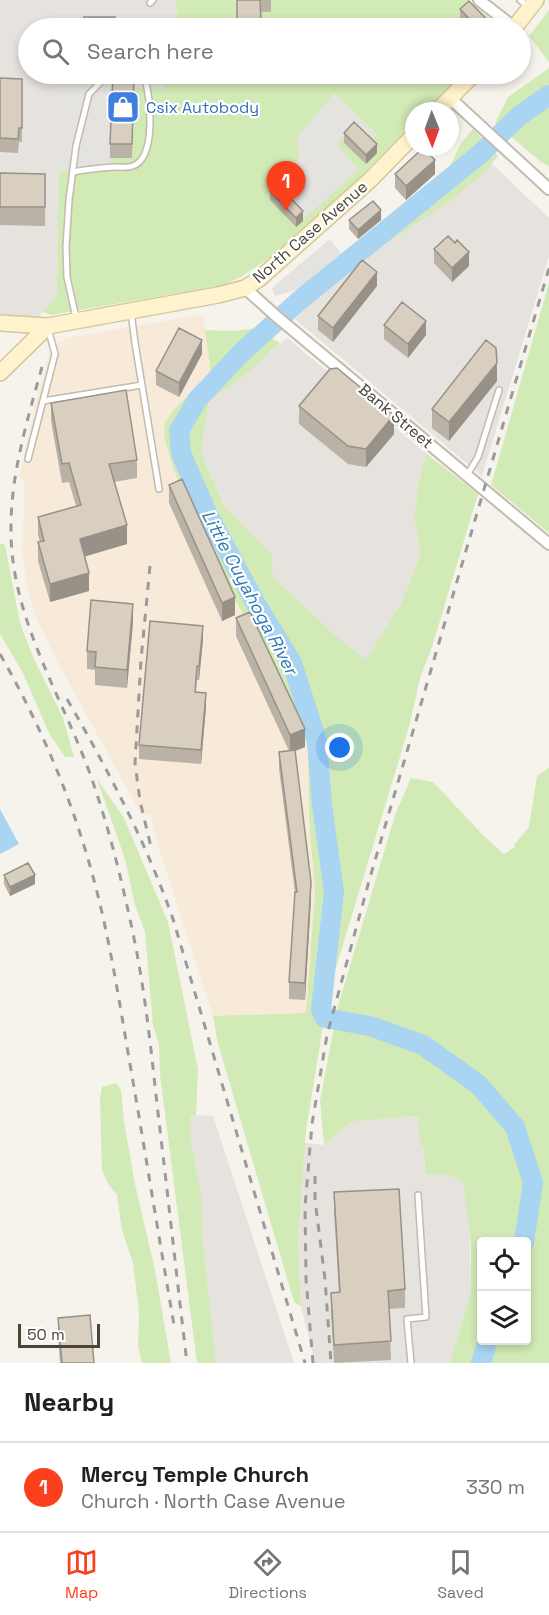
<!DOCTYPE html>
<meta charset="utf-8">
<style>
:root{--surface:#fff;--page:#f6f6f6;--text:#202124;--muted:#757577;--line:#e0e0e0;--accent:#fc3f1d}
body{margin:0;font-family:"Space Grotesk",sans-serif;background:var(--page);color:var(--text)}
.controls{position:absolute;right:18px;bottom:18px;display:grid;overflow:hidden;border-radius:6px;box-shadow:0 3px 9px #0003}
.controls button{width:54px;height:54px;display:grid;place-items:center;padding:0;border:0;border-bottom:2px solid var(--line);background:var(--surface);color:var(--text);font:30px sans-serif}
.compass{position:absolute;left:405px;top:102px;width:54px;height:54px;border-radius:50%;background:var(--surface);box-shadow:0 3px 9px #0003;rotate:179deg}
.scale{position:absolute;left:18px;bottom:15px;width:82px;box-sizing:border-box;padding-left:6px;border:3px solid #4b4439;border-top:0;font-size:16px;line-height:21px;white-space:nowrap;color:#4b4439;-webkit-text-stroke:4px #fff;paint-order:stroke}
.you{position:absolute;left:340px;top:748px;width:21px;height:21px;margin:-15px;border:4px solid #fff;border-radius:50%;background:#1a73e8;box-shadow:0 0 0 9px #1a73e833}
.badge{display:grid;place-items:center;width:39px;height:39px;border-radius:50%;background:var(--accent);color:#fff;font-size:20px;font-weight:700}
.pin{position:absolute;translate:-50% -50px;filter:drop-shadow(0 2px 3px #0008)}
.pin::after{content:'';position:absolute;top:32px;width:21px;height:18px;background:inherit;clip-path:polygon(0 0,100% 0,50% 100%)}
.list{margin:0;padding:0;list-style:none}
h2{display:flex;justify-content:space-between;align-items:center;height:78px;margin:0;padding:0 24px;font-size:26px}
h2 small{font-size:20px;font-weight:400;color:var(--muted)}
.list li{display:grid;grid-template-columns:39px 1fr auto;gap:18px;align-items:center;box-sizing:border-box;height:90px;padding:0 24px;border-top:2px solid var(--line)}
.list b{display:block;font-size:22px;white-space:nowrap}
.list p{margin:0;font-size:20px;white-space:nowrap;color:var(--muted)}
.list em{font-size:20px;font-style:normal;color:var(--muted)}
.icon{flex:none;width:33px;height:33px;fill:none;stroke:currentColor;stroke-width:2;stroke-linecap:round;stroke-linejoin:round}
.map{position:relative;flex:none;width:549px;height:1363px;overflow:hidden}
.search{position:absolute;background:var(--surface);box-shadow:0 3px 9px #0003;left:18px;right:18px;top:18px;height:66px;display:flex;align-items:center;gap:15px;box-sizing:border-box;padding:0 21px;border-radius:33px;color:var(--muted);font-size:22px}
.sheet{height:168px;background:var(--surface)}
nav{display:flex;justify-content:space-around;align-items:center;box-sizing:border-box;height:84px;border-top:2px solid var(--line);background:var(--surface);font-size:16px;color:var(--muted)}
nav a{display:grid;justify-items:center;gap:3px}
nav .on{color:var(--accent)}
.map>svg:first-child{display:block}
.commercial{fill:#f7ead8}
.industrial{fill:#e6e2dd}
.green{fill:#d2eab5;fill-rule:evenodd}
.parking{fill:#e5e3e0}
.water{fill:#a9d4f2}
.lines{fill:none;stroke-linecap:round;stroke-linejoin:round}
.river{stroke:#a9d4f2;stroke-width:20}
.lane-casing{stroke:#c2bbae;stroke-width:8}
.street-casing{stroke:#c2bbae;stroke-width:14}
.secondary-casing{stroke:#d6c79b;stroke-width:18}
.lane{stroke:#fff;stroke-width:5}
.street{stroke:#fff;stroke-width:10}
.secondary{stroke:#fff3cd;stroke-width:15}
.rail{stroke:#9a9a9a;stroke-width:3;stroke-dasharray:8 8;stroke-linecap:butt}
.wall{fill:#bab2a6}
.shaded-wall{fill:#979187}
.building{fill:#d8cfc1;stroke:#979187;stroke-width:1.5}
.labels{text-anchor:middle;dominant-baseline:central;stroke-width:4.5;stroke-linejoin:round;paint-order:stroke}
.shop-label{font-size:16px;fill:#366cbe;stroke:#fff;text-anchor:start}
.street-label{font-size:16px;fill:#4b4439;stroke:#fff}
.water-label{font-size:18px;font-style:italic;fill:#2e7ab2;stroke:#fff}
</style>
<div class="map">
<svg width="549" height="1363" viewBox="0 0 549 1363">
<rect width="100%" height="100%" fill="#f6f3ec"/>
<path class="commercial" d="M203,314L211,373L176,406L164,424L165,441L175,473L195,515L245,616L285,686L308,748L309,820L315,892L306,1013L213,1016L161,855L150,815L141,814L58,663L34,613L26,582L22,552L25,483L19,478L35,405L51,347L68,338Z"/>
<path class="industrial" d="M0,0H176L177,28H28V74H60L57,294L38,318L0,317Z
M486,158L549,218V256L482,476L295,319L350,265Z
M287,338L427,454L419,481L414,517L421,554L401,604L366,661L336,636L273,577L272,554L225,508L201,454L209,401Z
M190,1115L213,1116L294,1363H216L202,1233L201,1193L190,1137Z
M419,1116L426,1174L444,1175L460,1179L464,1187L469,1217L471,1292L450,1363H315L301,1306L298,1234L305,1143L324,1145L349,1124L355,1121Z"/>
<path class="green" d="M176,0H468L501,28H177Z
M549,10V62L529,36Z
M549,68V166L541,162L495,123L508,97Z
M60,74H461L425,111H414V122L356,181L269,258L241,277L225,284L202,289L51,315L43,312L57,294Z
M473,129L498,156L483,174L449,202L390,241L379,245L372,244V238L449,168L461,143Z
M549,283V533L491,485Z
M256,328L280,343L247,373L209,401L201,454L225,508L272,554L273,577L336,636L366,660L401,604L421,554L414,517L419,481L427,454L478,494L433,644L420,678L409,727L328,994L306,1131L298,1237L301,1306L294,1302L217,1040L213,1016L306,1013L315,892L309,820L308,748L285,686L224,581L175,473L165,441L164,424L175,408L211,373L205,330L234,331Z
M0,543L5,545L20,623L33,657L63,718L74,757H65L49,733L22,671L0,634Z
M549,768V1363H450L471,1292V1245L464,1187L460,1179L444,1175L426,1174L423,1146L421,1145L418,1128L419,1116L355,1121L349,1124L324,1145L320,1101L338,1006L395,815L411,778L433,782L483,835L504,854L515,847L514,845L529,827L537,776ZM482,1242H526V1340H482Z
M97,779L124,818L168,922L198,1069L196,1115L190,1116V1137L201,1193L202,1233L216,1363H197L160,1075L159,1045L153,1025L145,932L135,905L125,859Z
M116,1083L121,1090L124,1122L135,1184L155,1270L171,1363H142L138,1347L139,1312L133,1263L122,1230L117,1195L108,1184L102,1170L100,1098L102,1087Z"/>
<path class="parking" d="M60,74H164L165,89L110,87L111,171L59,172Z
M334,93L377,134L368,143L346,134L339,140L340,148L359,169L303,220L278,193L294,174L299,153L297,138Z
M330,239L342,255L300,289L275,296L272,289L274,286Z"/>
<path class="water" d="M0,809L19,844L0,854Z"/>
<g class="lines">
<path class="river" d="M524,1242L533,1182L515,1127L479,1085L423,1045L370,1026L325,1018L321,1009L334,892L322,805L317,741L292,663L256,604L207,513L181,453L179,431L197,400L241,353L300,300L480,154L519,116L549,95
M481,1363L488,1340"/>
<g class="lane-casing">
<path id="lane" d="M520,0L529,7
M150,3L153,0
M73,172C87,169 100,168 114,167C119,167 128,168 133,166C157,157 150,98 145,79L127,74L103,80L89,94L76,146L69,200L66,247L67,277L76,318
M131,312L135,343L159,489
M43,401L142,385
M28,459L55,354L48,328
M467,475L478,457L499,390
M411,1363L407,1319L426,1317L418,1195"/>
</g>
<g class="street-casing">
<path id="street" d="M479,0L515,28
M450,98L549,189
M245,288L276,316L549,544"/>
</g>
<g class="secondary-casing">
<path id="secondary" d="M514,28L536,0
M437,111L474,74
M0,323L48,326L218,295L245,288L259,279L370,180L414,135
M0,373L48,326"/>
</g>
<use href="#lane" class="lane"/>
<use href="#street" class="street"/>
<use href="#secondary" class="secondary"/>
<path class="rail" d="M42,367C27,421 10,476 11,533C12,618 60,693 89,771C107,821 120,873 131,924C145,987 151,1050 158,1113C168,1196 177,1280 187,1363
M150,566L141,660L135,763L140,801L151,847
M0,654C37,719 67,787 88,859C108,926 118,995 130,1064C145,1151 159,1238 174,1325
M67,699C108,770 146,842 173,919L305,1363
M315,1176V1200L325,1279L331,1363
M313,1363L306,1279L305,1207L312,1124L327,1035L369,881L549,268"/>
</g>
<path class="wall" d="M237,0H271V12H260L261,28H237Z
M460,9L492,28H469L460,19Z
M134,75L132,158H110V144Z
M0,78L22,79V142H19L18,153L0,152Z
M344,133L377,153L366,164L344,143Z
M0,173L45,174V226L0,225Z
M395,174H435L406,200L395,188Z
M270,191L303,221L296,227L270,200Z
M349,220H381L358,239L349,229Z
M434,249L469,266L452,282L434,263Z
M377,286L333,342L318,330V316Z
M384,325L426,335L408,358L384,339Z
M202,354L179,397L156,385V371Z
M497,381L449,441L432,428V409Z
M51,403L137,460V478L114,482L127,544L85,556L89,591L50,602L38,561V542H40L38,535V517L76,506L69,482L62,483L51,421Z
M299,406L394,434L366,467L348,464L299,424Z
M169,485L235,615L222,621L169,503Z
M236,618L305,747L295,751L311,898L305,1000L289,999V982L295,893L279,769V752L289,751L236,636Z
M133,622L127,688L95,685V670L87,669V651Z
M203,640L199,680H197L196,692L206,707L201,764L139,759V745Z
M4,875L35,884L10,896L4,884Z
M334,1192L405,1289V1308L389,1309L391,1360L334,1363L331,1311V1293L339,1292L334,1211Z
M58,1318L94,1363H60L58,1337Z"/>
<path class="shaded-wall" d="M377,144V153L366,164V155Z
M435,160V174L406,200V186Z
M381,210V220L358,239V230Z
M303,211V221L296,227V218Z
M469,252V266L452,282V268Z
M377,272V286L333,342V328Z
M426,321V335L408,358V344Z
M202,340V354L179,397V383Z
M497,363V381L449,441V422Z
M394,415V434L366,467V449Z
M127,525V544L80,558V539Z
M89,573V591L50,602V584Z
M235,597V615L222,621V603Z
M133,604V622L127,688V670Z
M203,626V640L199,680V666Z
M206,693V707L201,764V750Z
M305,729V747L290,753V735Z
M35,875V884L10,896V887Z
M311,882V898L305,1000V983Z"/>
<path class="building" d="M237,0H260L261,20H237Z
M469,1L492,25L488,28H471L475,25L460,9Z
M84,17H115L116,28H85Z
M113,74L134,75L132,144H110Z
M0,78L22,79V128H19L18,139L0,138Z
M354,122L377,144L366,155L344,133Z
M423,148L435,160L406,186L395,174Z
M0,173L45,174V207H0Z
M277,184L303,211L296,218L270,191Z
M373,201L381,210L358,230L349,220Z
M448,236L455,243L457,240L469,252L452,268L434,249Z
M362,260L377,272L333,328L318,316Z
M402,302L426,321L408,344L384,325Z
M179,328L202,340L179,383L156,371Z
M486,340L496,348L497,363L449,422L432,409Z
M337,368L394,415L366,449L348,446L299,406L330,369Z
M126,390L137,460L109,464L127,525L80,539L89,573L50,584L38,542L44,541L38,517L81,505L69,463L62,464L51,403Z
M182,479L235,597L222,603L169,485Z
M91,600L133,604L127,670L95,667L96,652L87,651Z
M250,612L305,729L290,735L236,618Z
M150,621L203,626L199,666H197L195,692L206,693L201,750L139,745Z
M295,750L311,882L305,983L289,982L295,892H297L279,752Z
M28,863L35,875L10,887L4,875Z
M399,1189L405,1289L388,1291L391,1341L334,1345L331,1293L340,1292L334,1192Z
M90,1315L94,1363H62L58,1318Z"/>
<defs>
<g id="shop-square" transform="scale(1.725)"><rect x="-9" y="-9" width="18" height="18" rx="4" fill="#3f7fe0" stroke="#fff"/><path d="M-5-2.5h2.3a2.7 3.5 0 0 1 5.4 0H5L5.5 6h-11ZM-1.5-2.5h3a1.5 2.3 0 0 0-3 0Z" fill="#fff"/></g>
</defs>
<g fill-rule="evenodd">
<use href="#shop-square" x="123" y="107"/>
</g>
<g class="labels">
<g class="shop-label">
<text x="146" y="107">Csix Autobody</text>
</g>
<g class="street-label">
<text transform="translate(310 232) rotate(-41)">North Case Avenue</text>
<text transform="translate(396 416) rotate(40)">Bank Street</text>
</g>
<g class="water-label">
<text transform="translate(250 592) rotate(62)">Little Cuyahoga River</text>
</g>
</g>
</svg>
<div class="controls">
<button><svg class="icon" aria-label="locate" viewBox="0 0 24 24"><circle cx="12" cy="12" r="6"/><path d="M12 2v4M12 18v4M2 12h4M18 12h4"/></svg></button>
<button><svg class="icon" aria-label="layers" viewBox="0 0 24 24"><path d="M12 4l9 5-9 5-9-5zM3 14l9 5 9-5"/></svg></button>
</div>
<svg class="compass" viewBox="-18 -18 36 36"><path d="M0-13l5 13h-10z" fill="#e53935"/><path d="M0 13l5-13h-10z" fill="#757577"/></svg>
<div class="scale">50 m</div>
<div class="you"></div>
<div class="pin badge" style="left:286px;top:211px">1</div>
<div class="search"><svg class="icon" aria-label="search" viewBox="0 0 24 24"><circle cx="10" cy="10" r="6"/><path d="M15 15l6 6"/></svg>Search here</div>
</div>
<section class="sheet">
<h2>Nearby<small></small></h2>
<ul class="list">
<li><span class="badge">1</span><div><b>Mercy Temple Church</b><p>Church · North Case Avenue</p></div><em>330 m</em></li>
</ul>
</section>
<nav>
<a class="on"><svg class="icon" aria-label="map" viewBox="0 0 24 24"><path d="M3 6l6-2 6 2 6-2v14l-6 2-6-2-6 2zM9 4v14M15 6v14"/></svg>Map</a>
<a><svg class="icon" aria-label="directions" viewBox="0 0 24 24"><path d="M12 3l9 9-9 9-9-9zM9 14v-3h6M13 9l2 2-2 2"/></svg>Directions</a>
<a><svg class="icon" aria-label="saved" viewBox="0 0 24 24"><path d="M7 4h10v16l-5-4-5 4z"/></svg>Saved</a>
</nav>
